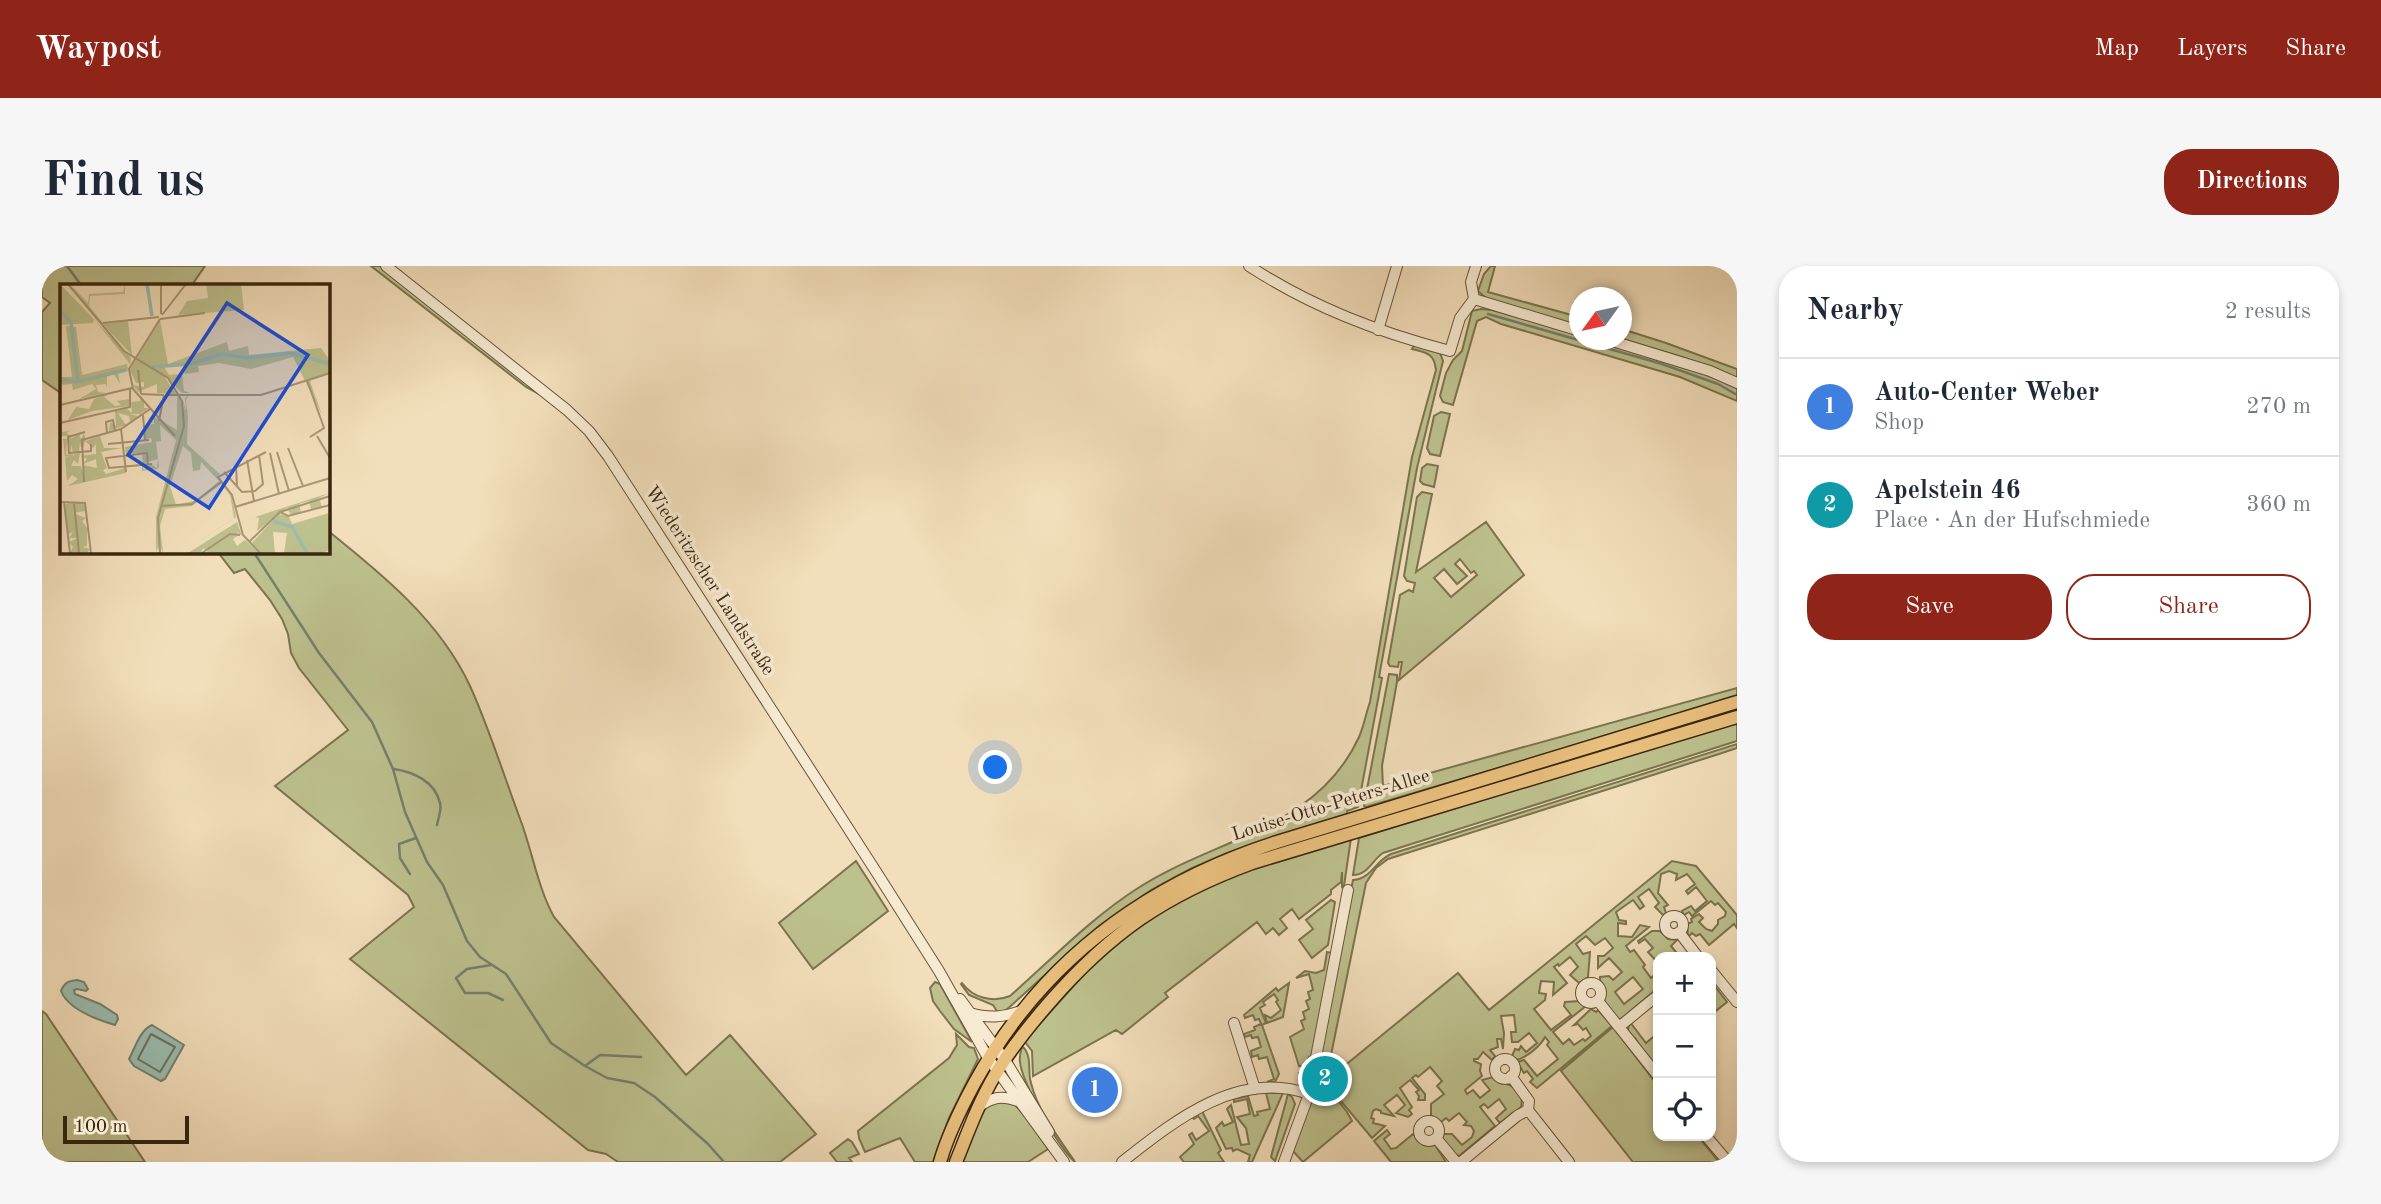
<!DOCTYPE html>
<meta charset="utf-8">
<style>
:root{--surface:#fff;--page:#f6f6f7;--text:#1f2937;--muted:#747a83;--line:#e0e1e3;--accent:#8f2418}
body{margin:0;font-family:"Old Standard TT",serif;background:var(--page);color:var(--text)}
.controls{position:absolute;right:21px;bottom:21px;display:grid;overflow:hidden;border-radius:14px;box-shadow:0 4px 10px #0003}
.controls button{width:63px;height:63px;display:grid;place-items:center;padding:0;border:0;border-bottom:2px solid var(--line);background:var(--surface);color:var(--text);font:35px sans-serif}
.compass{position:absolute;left:1527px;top:21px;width:63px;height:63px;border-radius:50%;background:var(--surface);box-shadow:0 4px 10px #0003;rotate:237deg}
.scale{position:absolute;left:21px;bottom:18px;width:126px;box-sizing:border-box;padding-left:7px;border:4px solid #3b270f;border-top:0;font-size:19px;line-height:24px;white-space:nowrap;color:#3b270f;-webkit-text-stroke:5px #f7ead2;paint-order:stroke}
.you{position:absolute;left:954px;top:502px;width:24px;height:24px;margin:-18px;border:5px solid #fff;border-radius:50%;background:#1a73e8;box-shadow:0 0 0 10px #1a73e833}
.badge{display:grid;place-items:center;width:46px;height:46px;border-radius:50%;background:var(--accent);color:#fff;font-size:23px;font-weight:700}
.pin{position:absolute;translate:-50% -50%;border:4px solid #fff;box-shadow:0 2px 7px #0006}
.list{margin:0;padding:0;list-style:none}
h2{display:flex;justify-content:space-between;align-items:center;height:91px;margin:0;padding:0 28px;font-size:30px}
h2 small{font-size:23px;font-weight:400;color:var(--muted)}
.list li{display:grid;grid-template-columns:46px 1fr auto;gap:21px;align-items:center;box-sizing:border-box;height:98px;padding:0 28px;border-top:2px solid var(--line)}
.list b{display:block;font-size:26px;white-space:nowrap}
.list p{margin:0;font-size:23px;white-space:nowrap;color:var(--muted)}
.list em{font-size:23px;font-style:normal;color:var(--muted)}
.actions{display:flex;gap:14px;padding:21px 28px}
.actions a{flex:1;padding:16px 0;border:2px solid var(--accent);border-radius:28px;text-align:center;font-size:24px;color:var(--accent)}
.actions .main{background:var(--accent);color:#fff}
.icon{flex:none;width:38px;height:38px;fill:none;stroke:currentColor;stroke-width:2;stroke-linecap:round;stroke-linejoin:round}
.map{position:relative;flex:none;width:1695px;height:896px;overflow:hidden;border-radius:28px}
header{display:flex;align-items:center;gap:42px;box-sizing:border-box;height:98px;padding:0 35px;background:var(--accent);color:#fff}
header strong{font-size:33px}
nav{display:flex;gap:38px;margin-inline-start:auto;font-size:24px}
.intro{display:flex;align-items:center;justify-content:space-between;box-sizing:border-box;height:168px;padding:0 42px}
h1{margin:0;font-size:49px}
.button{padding:18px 32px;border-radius:28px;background:var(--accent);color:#fff;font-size:24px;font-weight:700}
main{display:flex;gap:42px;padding:0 42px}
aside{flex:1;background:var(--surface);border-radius:28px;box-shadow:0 4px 10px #0003}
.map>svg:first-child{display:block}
.green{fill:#bdc18e;stroke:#7c744e;stroke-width:2;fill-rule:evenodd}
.water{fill:#9bbcaf;stroke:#75806f;stroke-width:2}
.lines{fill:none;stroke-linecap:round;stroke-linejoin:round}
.shore{stroke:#6b725f;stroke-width:2}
.stream{stroke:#75806f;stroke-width:2.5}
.minor-casing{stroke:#69553a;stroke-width:12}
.major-casing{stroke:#3b270f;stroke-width:15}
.minor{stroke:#f7ead2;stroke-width:10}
.major{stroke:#e9bf7d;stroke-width:12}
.labels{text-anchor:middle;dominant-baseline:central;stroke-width:7;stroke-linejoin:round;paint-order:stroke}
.street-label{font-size:19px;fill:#3b270f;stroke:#f7ead2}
.inset-river{fill:none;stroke:#9bbcaf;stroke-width:3.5}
.inset-road{fill:none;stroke:#a99576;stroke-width:2}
.view{fill:#1d4ed8;fill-opacity:0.15;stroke:#1d4ed8;stroke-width:3.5}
.inset-edge{fill:none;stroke:#3b270f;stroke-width:3.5}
</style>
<header>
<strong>Waypost</strong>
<nav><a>Map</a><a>Layers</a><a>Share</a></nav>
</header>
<div class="intro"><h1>Find us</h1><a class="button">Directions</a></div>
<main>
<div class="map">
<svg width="1695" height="896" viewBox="0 0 1695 896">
<rect width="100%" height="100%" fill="#f2deba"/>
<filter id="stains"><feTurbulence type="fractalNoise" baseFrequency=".00286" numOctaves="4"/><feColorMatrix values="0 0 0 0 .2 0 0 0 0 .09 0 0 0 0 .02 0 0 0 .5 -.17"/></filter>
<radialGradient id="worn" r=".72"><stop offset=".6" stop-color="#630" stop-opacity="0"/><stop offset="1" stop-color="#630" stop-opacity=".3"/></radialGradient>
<path class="green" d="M0,0H163L150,19H19V127L0,114V46L8,37L0,31Z
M329,0H339L499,129L484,121Z
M1449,0H1453L1446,26L1537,51V61L1445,33L1436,25L1442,8Z
M1439,43L1450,44L1537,69L1538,74H1553L1643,100L1695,121V135L1638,111L1459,58L1444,51L1435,55L1411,139L1401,136L1398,130L1404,107L1411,94L1420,85L1430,45Z
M1580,63L1624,77L1695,103V112L1643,92L1580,73Z
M1373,79L1398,87L1401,95L1375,202L1337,411L1340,412L1316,541L1305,545V549L1185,587L1148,603L1109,624L1057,660L962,746L956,747L951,739L927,729L919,718L920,717C931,732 951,737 968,730C1009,694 1047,654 1093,624C1171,572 1274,565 1317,471C1322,460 1324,447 1328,436L1370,191L1394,104C1392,87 1385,87 1370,83Z
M1399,146L1408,148L1398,190L1388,188L1385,182L1392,150Z
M1385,198L1396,200L1392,221L1381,218L1378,215L1380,202Z
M1380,226L1390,228L1374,306L1444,256L1482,309L1357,414L1360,396H1357L1356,401L1348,400L1346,397L1358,329L1367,324L1371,326L1373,317L1365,315L1362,310L1375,231ZM1418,293L1429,307L1432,305L1435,309L1409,331L1392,312L1402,303L1415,318L1425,310L1413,298Z
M285,264C340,308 398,355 428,420C447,462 461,507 477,550C490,583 495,620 512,651L644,809L688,769L774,868L738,896H576L564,888L546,884L308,693L372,641L366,629L233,520L306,464L257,402L249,387L246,368L240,353L228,334L203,303L192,307L175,285H285Z
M1347,408L1355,409V416L1340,500L1341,520L1695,422V432L1324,541L1322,540L1325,523Z
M1695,442V446L1324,557L1323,553Z
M1695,455V475L1341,587C1330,594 1326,609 1311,609L1317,572Z
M1695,478V482L1677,488L1346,593L1334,602L1324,617L1288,794L1301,801L1416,707L1447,744L1630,595L1654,600L1695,649V662L1692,658L1667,679L1658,668L1654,670L1650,667L1646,671L1645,658L1650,656L1649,653L1657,648L1661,652L1657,656L1664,663L1670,665L1676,658V654L1683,650L1684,646L1676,637L1673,639L1669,635L1650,650L1647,646L1642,649L1640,645L1649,640L1653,645L1665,635L1654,621L1646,628L1644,625L1653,618L1645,608L1634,614L1635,608L1627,605L1619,608L1616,627L1626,639L1622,641L1624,647L1621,649L1613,641L1617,637L1607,623L1596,631L1602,640L1598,643L1591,634L1574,646L1577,654L1584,655V658L1576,657V670L1590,671L1598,659L1607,661L1584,680L1588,686L1592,684L1603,699L1601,701L1609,712L1616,706V722L1579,753H1576L1562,736C1565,724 1557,718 1558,711L1567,710L1571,714L1580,706L1567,692L1556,702V690H1562L1571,682L1563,672L1553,679L1544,670L1534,678L1541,688L1548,686L1546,711L1537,717L1528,709L1536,701L1528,691L1517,700L1516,698L1512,701L1525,717L1511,729L1512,716L1499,715L1497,727L1504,728L1503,734L1492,743L1509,764L1529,749L1522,740L1523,736L1538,735L1544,740L1511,766L1521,778L1527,773L1532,779L1541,773L1543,775L1549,770L1544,762L1541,764L1536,758L1532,759L1549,743L1554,746L1556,744L1570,760L1495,822L1488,816L1491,813L1485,805L1482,807L1475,796L1482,794L1495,810L1516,793L1505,779L1507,776L1503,771C1499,779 1485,792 1474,794L1470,790L1473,783L1477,784L1479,780L1484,786L1495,777L1487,767L1476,776H1470L1469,766H1474L1472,749L1459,750L1462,767L1461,783L1459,773H1455L1456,781L1448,784L1453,790L1450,794L1441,786L1436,793H1432V795L1439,798L1438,805L1440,810L1423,824L1425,828L1431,824L1438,832L1448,824L1440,814L1451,811C1463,820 1484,819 1479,841L1458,857L1454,852L1464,843L1457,833L1446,842L1442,838L1438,841L1453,860L1417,890C1408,887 1401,877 1400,868H1410L1420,879L1430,871L1432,865L1429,860L1422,859L1425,856L1417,847L1407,855L1404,852L1398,857L1389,849V838L1402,828L1395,820L1400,815L1388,801L1376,811L1374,809L1370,812L1383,828V834H1376L1377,830L1374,826L1377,824L1368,814L1358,822L1370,841L1367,844L1370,848L1366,851L1354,847L1363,839L1355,829L1342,839L1352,850L1339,847V845L1334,843L1331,845L1329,852L1332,853L1331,857L1343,860L1330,872L1283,816H1272L1311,614C1329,613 1333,595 1349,588ZM1591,711L1601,723L1582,738L1573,726Z
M1312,557L1311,560C1259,576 1204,589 1154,613C1080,649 1024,704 974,769L972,768C991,743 1011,716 1033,694C1110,617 1211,587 1312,557Z
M1309,572L1302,620L1300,621V606L1299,616L1289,624V628L1257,653L1250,643L1238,653L1245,662L1237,669L1231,662L1224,668L1215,656L1123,727L1126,731L1080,768L1074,764L991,810L990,785L983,776L986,771L1063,685L1117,645L1190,609Z
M814,595L846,645L771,703L737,657Z
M1289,634L1293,636L1286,679L1270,692L1257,674L1271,663L1264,654Z
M1610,665H1618L1626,673L1635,674L1629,680L1638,691H1616V697L1606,686L1611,682L1603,673L1597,677L1596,675Z
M1285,686L1290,687L1270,790L1267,791L1259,813L1257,807L1261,805L1260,800H1257L1248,771L1262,763L1259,755L1263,753L1261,746L1267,743L1264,735L1268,733L1266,726L1271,724L1267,708L1254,712L1263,705L1274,707L1282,704Z
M1669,715L1685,736L1669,749Z
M893,716L898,718L930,776L912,763L898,745L891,735L888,722Z
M1247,717L1241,751L1225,757L1223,749L1229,752L1239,744L1234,736L1236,734L1232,728L1221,736L1223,739L1218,742L1224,757L1220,759L1237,808L1233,816H1225L1232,813L1225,791L1217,793L1216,789L1210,791L1209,785L1219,781L1216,771L1210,772L1209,769L1203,771L1202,768L1213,764L1212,761L1219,758L1217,753L1213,754L1211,749L1203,752L1202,749L1234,722L1236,725Z
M0,745L4,748L103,896H0Z
M1588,756L1604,777L1616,767V791L1609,797L1593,772L1587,769L1586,763Z
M1571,761L1616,820V870H1656L1677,896H1591L1519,805Z
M914,768L927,781L932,782L936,793L907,852L891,896H873L858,872L823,886L817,872L816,865L907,792L915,779Z
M980,780C991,790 985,804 989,817C996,846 1017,872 1033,896C1018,884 980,817 978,796C977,791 979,785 980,780Z
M1285,821L1305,846L1310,855L1261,896L1250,884L1272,825Z
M1224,827H1241L1210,896H1206L1208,889L1195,883L1191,885L1190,882L1184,883L1174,862L1180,856L1182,860L1191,856L1185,843L1189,839L1199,879L1207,878L1204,862L1195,851L1208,848L1205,833L1192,836V833L1206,830L1212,850L1216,849L1215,846L1228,843Z
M1246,828L1250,831L1253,838L1233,895L1229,891Z
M952,835L972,838L985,852L1006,883L986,896H919L940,846Z
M1160,845L1179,884L1176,887L1182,896H1142L1138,891L1152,878L1147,869L1150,867L1154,874L1167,865L1156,850L1152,853L1150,851Z
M1345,864L1348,868L1342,873L1349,883L1354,882L1371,868L1380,876L1393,879L1404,896H1349L1332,875Z
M806,873L810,876L817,888L807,892L810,896H795L788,887Z"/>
<path class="water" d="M35,714L42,716L46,723L44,725L35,723L32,724L33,728L58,738L75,749L76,753L73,759C56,754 26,743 19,725C22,717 26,715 35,714Z
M110,759L142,779L123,813L119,815L92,800L87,793C93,782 98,764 110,759Z"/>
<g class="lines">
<path class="shore" d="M109,768L133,781L118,806L96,793Z"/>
<path class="stream" d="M25,0L39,19
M1446,48L1620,98L1676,118L1695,129
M211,285L277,387L330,456L351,503L363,546L385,596L401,619L425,675L438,691L464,708L509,777L543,800L565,812L592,817L613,831L666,878L682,896
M352,503C371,506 393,515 398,537C400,543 396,553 395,559
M368,608L358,592L357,578L374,572
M449,699L425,703L414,712L423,727H446L461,734
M543,800L558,789L599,791"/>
<g class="minor-casing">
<path id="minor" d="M344,0L525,144L547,165L566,190L833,604L897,705L946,792L1022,896
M1207,0C1270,41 1336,66 1408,85L1418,52L1432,33
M1432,33L1538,65
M1432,33L1429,16L1434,0
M1336,64L1355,0
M1567,74L1668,105L1695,117
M1623 659a9 9 0 1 1 18 0a9 9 0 1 1-18 0Z
M1637,666L1656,691
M1669,704L1695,736
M1539 727a10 10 0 1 1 20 0a10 10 0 1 1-20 0Z
M1616,729L1577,761L1616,810
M918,733L963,794L1007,866
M1556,735L1577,761
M928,747C948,753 962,751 982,744
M1192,757L1213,823
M1453 803a10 10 0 1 1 20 0a10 10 0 1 1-20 0Z
M1469,810L1487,835L1486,844L1527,896
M936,841C951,831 959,829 976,835
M1377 865a10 10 0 1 1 20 0a10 10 0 1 1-20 0Z
M1664,870L1686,896
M1394,872L1414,896
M1080,896C1132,855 1196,803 1267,828
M1242,896L1267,828L1306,624
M1419,896L1475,850L1486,844"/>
</g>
<g class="major-casing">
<path id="major" d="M898,896C906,868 918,844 932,818C999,695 1104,618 1235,576L1695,436
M914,896C926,866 937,836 953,809C968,783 988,759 1007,737C1069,666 1123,629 1210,597L1695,451"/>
</g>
<use href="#minor" class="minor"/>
<use href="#major" class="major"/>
</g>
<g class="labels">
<g class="street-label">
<text transform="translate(667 315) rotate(57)">Wiederitzscher Landstraße</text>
<text transform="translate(1289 540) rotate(-17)">Louise-Otto-Peters-Allee</text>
</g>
</g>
<g transform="translate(18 18)">
<rect width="270" height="270" fill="#f2deba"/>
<path d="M0,0L71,74L70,80L34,35L33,39L0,41ZM10,0L28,19L29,10L63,8L65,0V10L30,12L29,22L44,40L68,37L72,71L36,33ZM146,0H181L184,26L118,31L127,17L148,14ZM100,36L108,80L167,58L169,67L188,62L189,71L261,64L270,77L269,90L250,97L262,131L233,73L191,85L159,79L138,82L139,88L125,90L123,81L104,83L109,91L122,90L124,107L131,109H122L102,89L116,110L97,109V100L78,108L73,101L84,103V98L76,99L70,86ZM6,42L16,43L22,91L67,80L68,87L58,89L60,100L54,90L47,92V105L46,100L36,101L38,108L46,109L19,115L36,105L32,100L13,106L12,100L0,101V93H12ZM52,109L44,113L55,122L61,121L57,117L70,115V122L32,127L8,136L16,123L29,125L34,115ZM129,111L126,116L128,133L127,160L160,190L157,193L171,210L176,233L121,269L174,234L170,211L161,200L132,222L105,225L100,242L103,269L99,261L100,269L98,263L96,269V233L116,156L100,141L101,157L96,158L99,183L97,185L82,187V181L84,186L91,180L97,184L98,175L88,178V168H86L88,178L83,180L82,169L66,170L65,163L92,158L91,154L86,155L84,141L94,140L93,132L117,146V113L106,112L119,113L125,127L122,114L126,126L125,114ZM123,162L131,169L133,187L140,186L141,178L159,197L137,216L116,221L110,202ZM80,113L84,118V124H89L79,131V130H69L78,132L70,138L69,132L58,129L66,141L49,147L50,138L56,142L55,127L67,125L72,129L71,118L80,117ZM0,140L2,148L10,147L6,149L12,152L10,155L19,150L21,155L24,149L26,157L40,152L44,164H62L41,168L47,184L43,186L46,190L65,184L66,189L8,202L18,195L12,191L7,197L5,174L10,172L5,173L3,155H7L6,171L13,170L14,174V170L20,169L18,180L14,176L11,182H21L23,190V181L37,184L36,175L23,180L27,175L21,172L36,170V160L33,164L25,157L22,168L20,159L19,168H13L11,161V169L8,152H1ZM269,209L259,214L262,223L251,225L249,217L239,220L241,228L231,231L227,224L197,247L199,234L195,233ZM17,219L25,220L26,227L12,229L26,234L22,237L27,244V262L23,263L30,265L27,269H10L13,263L9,258L18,254H9L13,248L8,250L5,220ZM269,229V266L263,269H224L227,249L213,248L215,269H201L191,260L219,230L229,233L232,240ZM177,238L182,252L176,247L179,251L173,255L177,262L185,256L199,269H144L148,268L143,264L141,269H128Z" fill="#bdc18e" fill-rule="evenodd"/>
<path class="inset-river" d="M87,0L92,32M0,27L11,38L18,97M92,83L130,80L162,70L188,74L231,69L270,80M0,95L16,98L66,86M213,237L232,243L247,269"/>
<path class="inset-road" d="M8,0L64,67L108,94L122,117L124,142L98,234L100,269M101,0V30M102,31L126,0M100,35L69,85L73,105L115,152M100,35L145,29M43,39L99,33M78,86L81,110M247,96L264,144L250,153M81,110L104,111M105,111H201L270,89M0,121L72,104M83,131L85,156M99,137L104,111M0,139L70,123V104M61,145L66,188M25,148L8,153L9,169L31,167V160M47,149L46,138L53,136L55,147M257,152L270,174M48,160L89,156M228,164L243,202M217,168L229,207M210,169L219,210M187,176L194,217M88,180L87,169L46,174L49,184L92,180M176,180L177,203M164,188L182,208L195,207L203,200L199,171M24,198L22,156L61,145L90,125M0,218L26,219M4,218L10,269M14,219L19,269M25,219L31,269M101,222L132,220L161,198M175,223L270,194M220,228L228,232L270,221M189,258L220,228L270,212M142,269L170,250L180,251M200,269L183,251L172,211L158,193L206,168"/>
<path class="view" d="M167,19L248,71L149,224L68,171Z"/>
<rect width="270" height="270" class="inset-edge"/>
</g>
<rect width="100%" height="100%" filter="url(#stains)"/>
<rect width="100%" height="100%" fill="url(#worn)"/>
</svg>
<div class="controls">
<button>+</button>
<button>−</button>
<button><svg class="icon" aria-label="locate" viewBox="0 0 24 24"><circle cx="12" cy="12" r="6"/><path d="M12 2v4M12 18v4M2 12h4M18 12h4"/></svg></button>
</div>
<svg class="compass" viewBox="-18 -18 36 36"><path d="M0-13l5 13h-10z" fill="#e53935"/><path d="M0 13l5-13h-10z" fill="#747a83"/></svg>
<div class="scale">100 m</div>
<div class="you"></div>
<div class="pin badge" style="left:1053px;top:824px;background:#3f7fe0">1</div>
<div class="pin badge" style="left:1283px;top:813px;background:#0f9aa8">2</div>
</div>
<aside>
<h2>Nearby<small>2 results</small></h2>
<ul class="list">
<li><span class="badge" style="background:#3f7fe0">1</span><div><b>Auto-Center Weber</b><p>Shop</p></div><em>270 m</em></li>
<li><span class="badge" style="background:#0f9aa8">2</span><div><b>Apelstein 46</b><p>Place · An der Hufschmiede</p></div><em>360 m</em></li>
</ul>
<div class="actions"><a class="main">Save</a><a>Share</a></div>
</aside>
</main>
